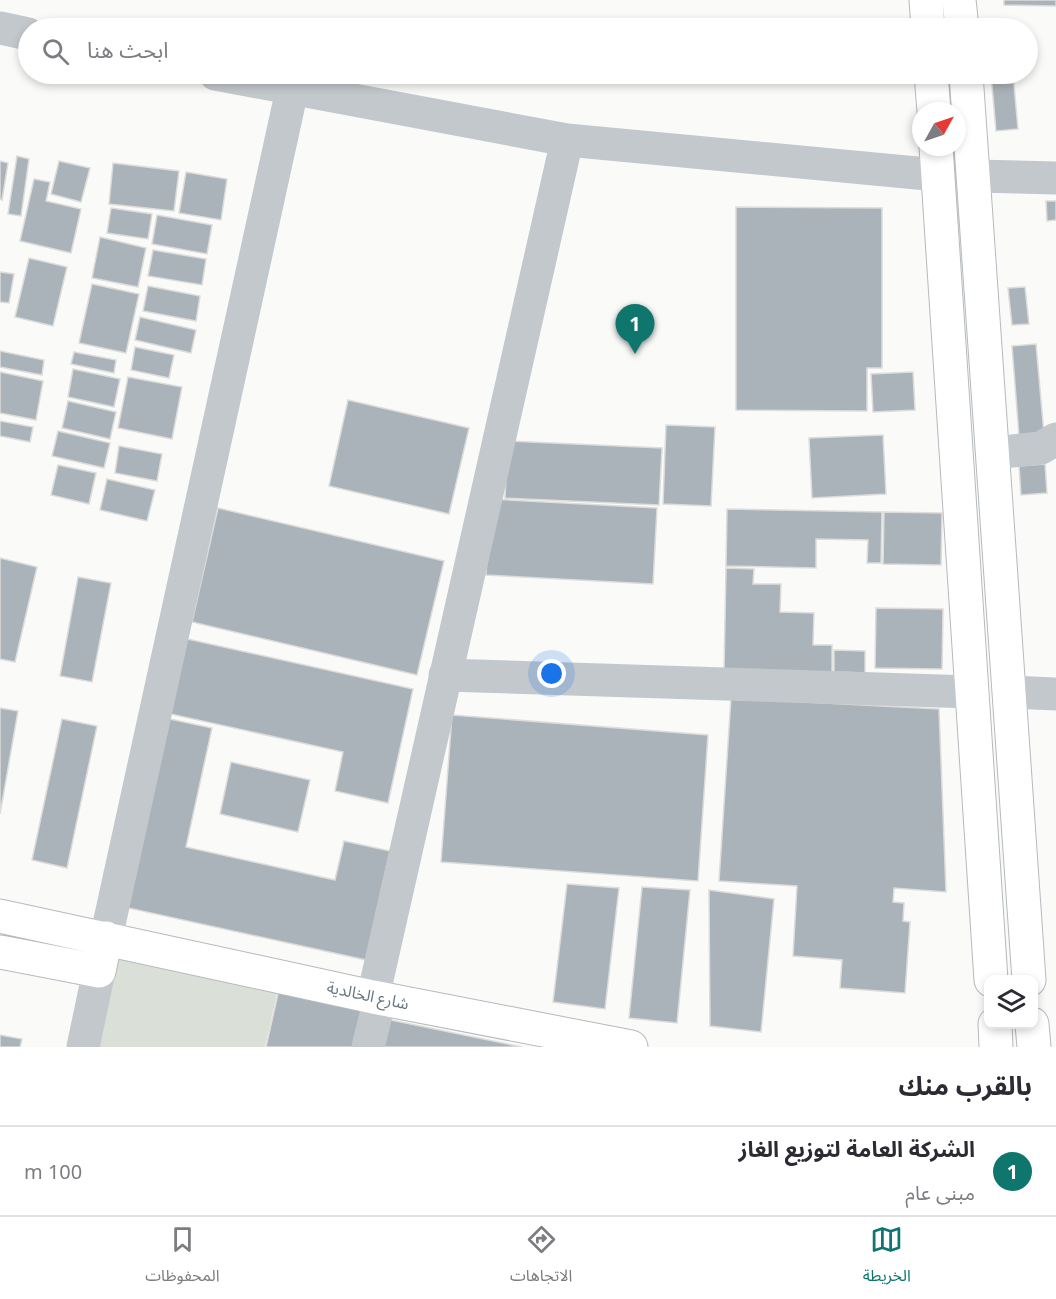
<!DOCTYPE html>
<html lang="ar">
<meta charset="utf-8">
<style>
:root{--surface:#fff;--page:#f2f2f3;--text:#2b2b33;--muted:#7c7c81;--line:#e1e1e2;--accent:#0f766e}
body{margin:0;font-family:"Noto Sans","Noto Sans Arabic",sans-serif;background:var(--page);color:var(--text);direction:rtl}
.controls{position:absolute;right:18px;bottom:18px;display:grid;overflow:hidden;border-radius:12px;box-shadow:0 3px 9px #0003}
.controls button{width:54px;height:54px;display:grid;place-items:center;padding:0;border:0;border-bottom:2px solid var(--line);background:var(--surface);color:var(--text);font:30px sans-serif}
.compass{position:absolute;left:912px;top:102px;width:54px;height:54px;border-radius:50%;background:var(--surface);box-shadow:0 3px 9px #0003;rotate:50deg}
.you{position:absolute;left:552px;top:674px;width:21px;height:21px;margin:-15px;border:4px solid #fff;border-radius:50%;background:#1a73e8;box-shadow:0 0 0 9px #1a73e833}
.badge{display:grid;place-items:center;width:39px;height:39px;border-radius:50%;background:var(--accent);color:#fff;font-size:20px;font-weight:700}
.pin{position:absolute;translate:-50% -50px;filter:drop-shadow(0 2px 3px #0008)}
.pin::after{content:'';position:absolute;top:32px;width:21px;height:18px;background:inherit;clip-path:polygon(0 0,100% 0,50% 100%)}
.list{margin:0;padding:0;list-style:none}
h2{display:flex;justify-content:space-between;align-items:center;height:78px;margin:0;padding:0 24px;font-size:26px}
h2 small{font-size:20px;font-weight:400;color:var(--muted)}
.list li{display:grid;grid-template-columns:39px 1fr auto;gap:18px;align-items:center;box-sizing:border-box;height:90px;padding:0 24px;border-top:2px solid var(--line)}
.list b{display:block;font-size:22px;white-space:nowrap}
.list p{margin:0;font-size:20px;white-space:nowrap;color:var(--muted)}
.list em{font-size:20px;font-style:normal;color:var(--muted)}
.icon{flex:none;width:33px;height:33px;fill:none;stroke:currentColor;stroke-width:2;stroke-linecap:round;stroke-linejoin:round}
.map{position:relative;flex:none;width:1056px;height:1047px;overflow:hidden;direction:ltr}
.search{position:absolute;background:var(--surface);box-shadow:0 3px 9px #0003;left:18px;right:18px;top:18px;height:66px;display:flex;align-items:center;gap:15px;box-sizing:border-box;padding:0 21px;border-radius:33px;color:var(--muted);font-size:22px}
.sheet{height:168px;background:var(--surface)}
nav{display:flex;justify-content:space-around;align-items:center;box-sizing:border-box;height:84px;border-top:2px solid var(--line);background:var(--surface);font-size:16px;color:var(--muted)}
nav a{display:grid;justify-items:center;gap:3px}
nav .on{color:var(--accent)}
.map>svg:first-child{display:block}
.green{fill:#dadfd7}
.building{fill:#aab3b9;stroke:#dcdcda;stroke-width:1.5}
.lines{fill:none;stroke-linecap:round;stroke-linejoin:round}
.major-casing{stroke:#b5babe;stroke-width:35}
.minor{stroke:#c3c8cc;stroke-width:33}
.major{stroke:#fff;stroke-width:33}
.labels{text-anchor:middle;dominant-baseline:central;stroke-width:6;stroke-linejoin:round;paint-order:stroke}
.street-label{font-size:16px;fill:#657683;stroke:#fff}
</style>
<div class="map">
<svg width="1056" height="1047" viewBox="0 0 1056 1047">
<rect width="100%" height="100%" fill="#fafaf8"/>
<path class="green" d="M106,938L281,976L265,1047H83Z"/>
<path class="building" d="M1004,0H1056V6L1004,5Z
M991,74H1013L1018,129L996,131Z
M17,156L29,159L21,216L8,214Z
M0,161L8,163L2,200L0,199Z
M59,161L90,168L81,202L51,194Z
M113,163L179,171L174,211L109,204Z
M186,172L227,179L221,220L179,213Z
M34,179L50,182L46,201L81,209L71,253L20,241Z
M1046,201H1056V220L1047,221Z
M736,207L882,208V368H867V411L736,410Z
M111,208L152,214L148,239L107,233Z
M157,215L212,225L207,254L152,244Z
M100,237L146,248L138,287L92,278Z
M153,250L206,259L202,285L148,276Z
M29,258L67,267L53,326L15,317Z
M0,272L14,274L9,303L0,302Z
M92,284L139,294L126,353L79,343Z
M148,286L200,296L196,321L143,311Z
M1025,287L1029,324L1012,325L1008,288Z
M140,317L196,330L191,353L135,340Z
M1036,344L1044,434L1019,436L1012,346Z
M135,347L174,355L169,378L131,370Z
M0,351L44,360L42,375L0,367Z
M74,352L116,360L114,373L71,364Z
M73,369L120,379L114,407L68,397Z
M0,372L43,381L36,420L0,413Z
M913,372L915,410L873,412L871,374Z
M128,377L182,387L172,439L118,428Z
M348,400L469,428L449,514L329,486Z
M68,401L116,412L110,439L62,428Z
M0,421L33,427L30,442L0,436Z
M666,425L715,427L711,506L663,504Z
M58,431L110,443L104,468L52,456Z
M883,435L886,494L812,498L809,438Z
M508,441L662,448L659,505L505,498Z
M119,446L162,454L157,481L115,473Z
M1045,464L1047,493L1021,495L1019,466Z
M58,465L96,473L89,504L51,495Z
M107,479L155,490L147,521L100,510Z
M490,499L657,508L653,584L486,575Z
M218,508L444,561L417,675L192,622Z
M727,509L882,512L881,563H867L868,540L816,539V568L726,566Z
M884,512L942,513L941,565L883,564Z
M0,558L37,567L15,662L0,659Z
M726,568L754,569L753,584H781L780,612L814,613L813,645H832V673L724,671Z
M78,577L111,583L92,682L60,676Z
M876,608L943,609L942,669L875,668Z
M183,638L413,689L388,803L335,791L343,752L166,713Z
M834,650L865,651V673L834,672Z
M731,698L939,709L946,892L894,888L893,902L904,903L903,921L910,922L905,993L840,988L842,960L793,956L797,886L719,881Z
M0,708L18,711L0,814Z
M452,715L708,735L698,881L441,862Z
M165,718L212,728L186,847L335,880L344,841L390,851L366,960L124,907Z
M62,719L97,726L67,868L32,860Z
M231,762L310,780L298,832L220,814Z
M567,884L619,888L605,1009L553,1002Z
M642,887L690,890L677,1023L629,1018Z
M709,890L774,899L761,1032L710,1026Z
M280,985L372,1005L363,1047H266Z
M386,1019L522,1047H380Z
M0,1035L22,1039L20,1047H0Z"/>
<g class="lines">
<g class="major-casing">
<path id="major" d="M926,0L928,28
M959,0L962,28
M931,74L934,111
M966,74L1029,980
M936,147L991,980
M0,916L373,997L631,1047
M0,952L99,971L106,938
M995,1024L996,1047
M1032,1024L1034,1047"/>
</g>
<path class="minor" d="M0,28L28,34
M215,74L567,140L938,175
M975,176L1056,178
M994,453L1041,448L1056,439
M445,675L972,692
M1010,692L1056,694
M106,938L292,90
M83,1047L99,971
M368,1047L377,1011L373,997L567,140"/>
<use href="#major" class="major"/>
</g>
<g class="labels">
<g class="street-label">
<text transform="translate(368 995) rotate(12)">شارع الخالدية</text>
</g>
</g>
</svg>
<div class="controls">
<button><svg class="icon" aria-label="layers" viewBox="0 0 24 24"><path d="M12 4l9 5-9 5-9-5zM3 14l9 5 9-5"/></svg></button>
</div>
<svg class="compass" viewBox="-18 -18 36 36"><path d="M0-13l5 13h-10z" fill="#e53935"/><path d="M0 13l5-13h-10z" fill="#7c7c81"/></svg>
<div class="you"></div>
<div class="pin badge" style="left:635px;top:354px">1</div>
<div class="search"><svg class="icon" aria-label="search" viewBox="0 0 24 24"><circle cx="10" cy="10" r="6"/><path d="M15 15l6 6"/></svg>ابحث هنا</div>
</div>
<section class="sheet">
<h2>بالقرب منك<small></small></h2>
<ul class="list">
<li><span class="badge">1</span><div><b>الشركة العامة لتوزيع الغاز</b><p>مبنى عام</p></div><em>100 m</em></li>
</ul>
</section>
<nav>
<a class="on"><svg class="icon" aria-label="map" viewBox="0 0 24 24"><path d="M3 6l6-2 6 2 6-2v14l-6 2-6-2-6 2zM9 4v14M15 6v14"/></svg>الخريطة</a>
<a><svg class="icon" aria-label="directions" viewBox="0 0 24 24"><path d="M12 3l9 9-9 9-9-9zM9 14v-3h6M13 9l2 2-2 2"/></svg>الاتجاهات</a>
<a><svg class="icon" aria-label="saved" viewBox="0 0 24 24"><path d="M7 4h10v16l-5-4-5 4z"/></svg>المحفوظات</a>
</nav>
